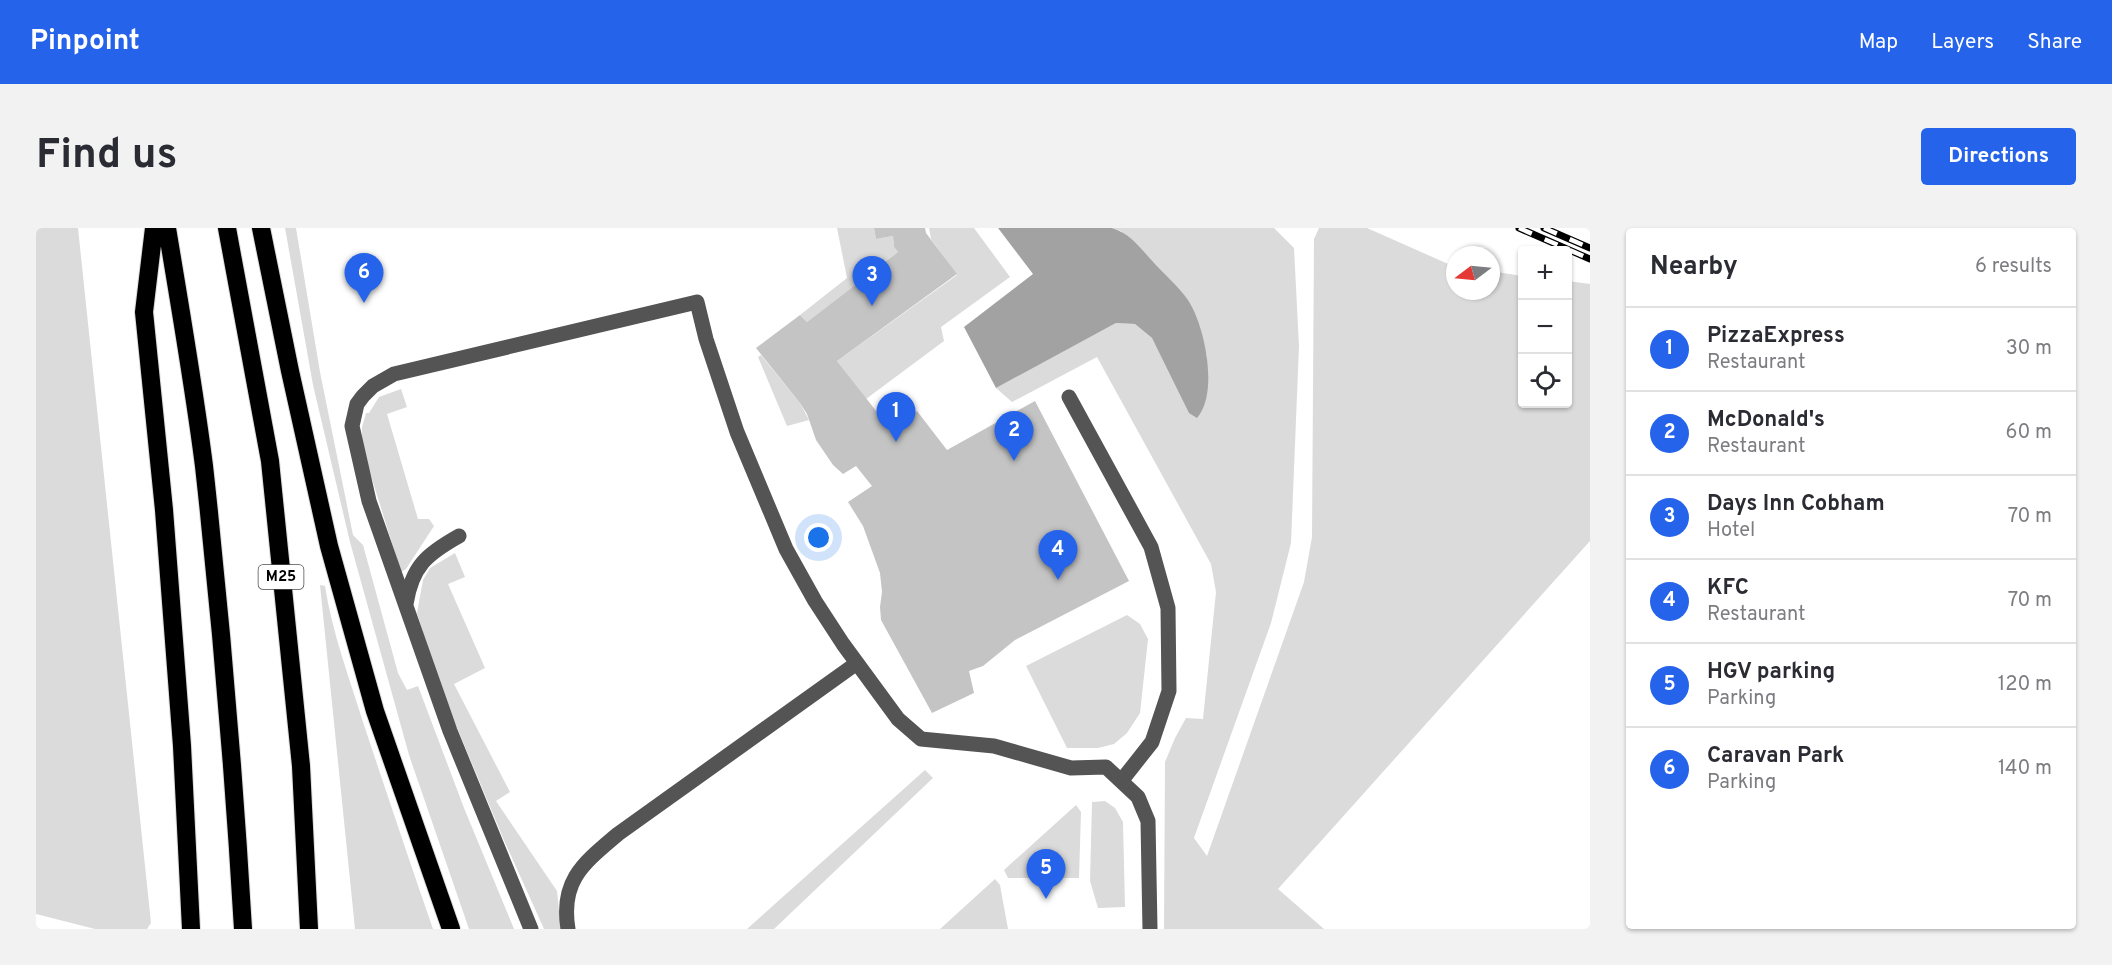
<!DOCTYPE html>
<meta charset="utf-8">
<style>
:root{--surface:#fff;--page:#f2f2f3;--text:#2b2b33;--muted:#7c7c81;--line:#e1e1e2;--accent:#2563eb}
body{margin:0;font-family:Overpass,sans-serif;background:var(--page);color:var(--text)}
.controls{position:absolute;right:18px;top:18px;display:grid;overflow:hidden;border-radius:6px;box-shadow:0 2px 4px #0004}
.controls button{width:54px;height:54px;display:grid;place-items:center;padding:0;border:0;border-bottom:2px solid var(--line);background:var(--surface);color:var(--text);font:30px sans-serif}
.compass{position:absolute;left:1410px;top:18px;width:54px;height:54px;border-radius:50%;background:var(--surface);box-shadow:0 2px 4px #0004;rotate:254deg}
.you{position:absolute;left:783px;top:310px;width:21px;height:21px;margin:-15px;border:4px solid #fff;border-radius:50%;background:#1a73e8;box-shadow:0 0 0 9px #1a73e833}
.badge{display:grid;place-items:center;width:39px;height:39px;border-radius:50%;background:var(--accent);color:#fff;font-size:20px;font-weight:700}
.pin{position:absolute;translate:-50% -50px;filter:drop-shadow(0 2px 3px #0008)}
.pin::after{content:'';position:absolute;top:32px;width:21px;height:18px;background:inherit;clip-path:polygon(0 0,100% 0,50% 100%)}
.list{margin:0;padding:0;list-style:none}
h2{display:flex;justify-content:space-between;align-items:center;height:78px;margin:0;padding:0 24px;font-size:26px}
h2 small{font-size:20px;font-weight:400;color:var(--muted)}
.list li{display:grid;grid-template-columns:39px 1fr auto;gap:18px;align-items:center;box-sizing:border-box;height:84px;padding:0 24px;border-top:2px solid var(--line)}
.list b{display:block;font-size:22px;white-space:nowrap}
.list p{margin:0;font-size:20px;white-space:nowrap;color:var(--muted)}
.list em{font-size:20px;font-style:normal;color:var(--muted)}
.icon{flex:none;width:33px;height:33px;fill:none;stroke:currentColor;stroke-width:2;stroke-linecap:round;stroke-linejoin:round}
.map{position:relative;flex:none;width:1554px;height:701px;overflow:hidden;border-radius:6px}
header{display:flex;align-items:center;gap:36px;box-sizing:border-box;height:84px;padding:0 30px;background:var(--accent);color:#fff}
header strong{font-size:28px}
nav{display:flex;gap:33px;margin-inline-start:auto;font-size:21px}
.intro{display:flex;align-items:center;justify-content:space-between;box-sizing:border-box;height:144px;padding:0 36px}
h1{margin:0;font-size:42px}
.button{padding:15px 27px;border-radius:6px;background:var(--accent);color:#fff;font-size:21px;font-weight:700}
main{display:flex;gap:36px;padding:0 36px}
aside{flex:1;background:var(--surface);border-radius:6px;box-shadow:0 2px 4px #0004}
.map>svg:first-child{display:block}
.green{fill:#dbdbdb}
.water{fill:#a2a2a2}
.building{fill:#c4c4c4}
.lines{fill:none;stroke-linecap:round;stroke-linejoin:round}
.highway-casing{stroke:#dbdbdb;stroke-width:20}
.minor{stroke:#545454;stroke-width:15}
.highway{stroke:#000;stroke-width:18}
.rail-casing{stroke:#000;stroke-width:7}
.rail{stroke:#fff;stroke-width:4.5;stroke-dasharray:14;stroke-linecap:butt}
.labels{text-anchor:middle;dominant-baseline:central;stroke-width:5;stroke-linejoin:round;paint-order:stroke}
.shield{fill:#fff;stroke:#4c4c4c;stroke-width:1.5}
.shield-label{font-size:15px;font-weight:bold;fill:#000}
</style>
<header>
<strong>Pinpoint</strong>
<nav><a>Map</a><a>Layers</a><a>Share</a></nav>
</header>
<div class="intro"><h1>Find us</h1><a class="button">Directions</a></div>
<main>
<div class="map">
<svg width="1554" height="701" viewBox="0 0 1554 701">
<rect width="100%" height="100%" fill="#fff"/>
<path class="green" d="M0,0H42L115,695L111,701H59L0,686Z
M249,0H260L284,144L317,307L327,317L362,445L371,462L382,458L428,580L478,701H433L373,527L314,314L277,157Z
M801,0H838L840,11L857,8L858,19L862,24L771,94L764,87L811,50Z
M893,0H938L974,49L905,99L908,113L830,171L801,133L921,47L895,11Z
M1076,0H1238L1258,20L1263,118L1255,315L1235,395L1158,610L1171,628L1268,354L1276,309L1278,11L1283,0H1331L1419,39V63H1455V43L1486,48V176H1532V53L1554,56V313L1242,661L1288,701H1128L1129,534L1139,510L1150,490L1167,491L1180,364L1175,336L1061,129L976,174L960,160L1080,95L1099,96L1116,110L1130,137L1171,129L1163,98L1152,72L1085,3Z
M725,127L764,175L773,192L751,198L722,129Z
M365,161L371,179L351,186L382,291H393L398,298L370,341L365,344L326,219V199L330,185H333L343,169Z
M419,325L429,349L412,356L449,440L418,456L474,564L460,573L521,663L525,701H508L467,610L405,461L381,385L387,352L394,340Z
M284,357L289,358C296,404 313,449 327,494C350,563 373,632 397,701H319Z
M1091,387L1104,396L1112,411L1104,485L1091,505L1078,516L1062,520H1031L990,438Z
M889,542L897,550L738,701H711Z
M1069,573L1079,580L1087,594L1089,679L1062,680L1054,653L1056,574Z
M1040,577L1045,584L1043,650H972L968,642Z
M959,651L964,657L972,701H904Z"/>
<path class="water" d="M962,0H1076C1094,5 1105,21 1118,35C1129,47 1143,59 1152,72C1169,98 1183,165 1161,190L1153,185L1116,110L1099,96L1080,95L960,160L928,99L997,46Z"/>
<path class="building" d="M838,0H889L890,5L921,46L801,133L855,202L881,183L911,222L999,173L1093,353L979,412L947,438L933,443L938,465L896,485L845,392L844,379L846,364L844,345L827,298L812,274L836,258L820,238L807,246L797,237L780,212L771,186L764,175L720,120L764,87L771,94L862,24L858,19L857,8L840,11Z"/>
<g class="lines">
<g class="highway-casing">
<path id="highway" d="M118,0L108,84L128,282L146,518L155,701
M131,0C144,79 158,159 168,238C185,392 198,546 207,701
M191,0L234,233L265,538L273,701
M225,0L254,143L293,318L339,483L415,701"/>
</g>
<path class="minor" d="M1033,169L1115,319L1132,380L1133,463L1116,514L1086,552
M370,376C376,338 391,326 423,308
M495,701L414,503L333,273L316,198L321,176L327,168L337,158L358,146L661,74L670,111L701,204L750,321L779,373L807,416L862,491L885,511L958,518L1035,540L1070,539L1102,569L1112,593L1114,701
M532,701C524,652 548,635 582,606L821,435"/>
<use href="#highway" class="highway"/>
<g class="rail-casing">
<path id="rail" d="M1483,0L1554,31
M1508,0L1554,20"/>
</g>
<use href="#rail" class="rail"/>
</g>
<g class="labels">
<rect class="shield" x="222.5" y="337" width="45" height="24" rx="4.5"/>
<g class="shield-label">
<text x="245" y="349">M25</text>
</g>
</g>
</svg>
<div class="controls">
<button>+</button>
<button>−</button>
<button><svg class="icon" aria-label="locate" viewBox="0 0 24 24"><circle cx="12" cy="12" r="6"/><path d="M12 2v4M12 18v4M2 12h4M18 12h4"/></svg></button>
</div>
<svg class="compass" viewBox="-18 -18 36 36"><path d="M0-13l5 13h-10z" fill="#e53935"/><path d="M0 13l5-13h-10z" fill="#7c7c81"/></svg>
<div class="you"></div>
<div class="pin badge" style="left:860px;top:214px">1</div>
<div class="pin badge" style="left:978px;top:233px">2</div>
<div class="pin badge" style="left:836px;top:78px">3</div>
<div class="pin badge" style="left:1022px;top:352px">4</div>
<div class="pin badge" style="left:1010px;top:671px">5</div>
<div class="pin badge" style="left:328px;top:75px">6</div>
</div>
<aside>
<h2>Nearby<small>6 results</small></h2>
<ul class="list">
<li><span class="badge">1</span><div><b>PizzaExpress</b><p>Restaurant</p></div><em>30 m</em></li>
<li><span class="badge">2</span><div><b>McDonald's</b><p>Restaurant</p></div><em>60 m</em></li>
<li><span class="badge">3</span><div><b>Days Inn Cobham</b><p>Hotel</p></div><em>70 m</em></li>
<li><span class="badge">4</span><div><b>KFC</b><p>Restaurant</p></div><em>70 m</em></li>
<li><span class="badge">5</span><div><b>HGV parking</b><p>Parking</p></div><em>120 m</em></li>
<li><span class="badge">6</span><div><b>Caravan Park</b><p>Parking</p></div><em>140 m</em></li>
</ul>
</aside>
</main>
